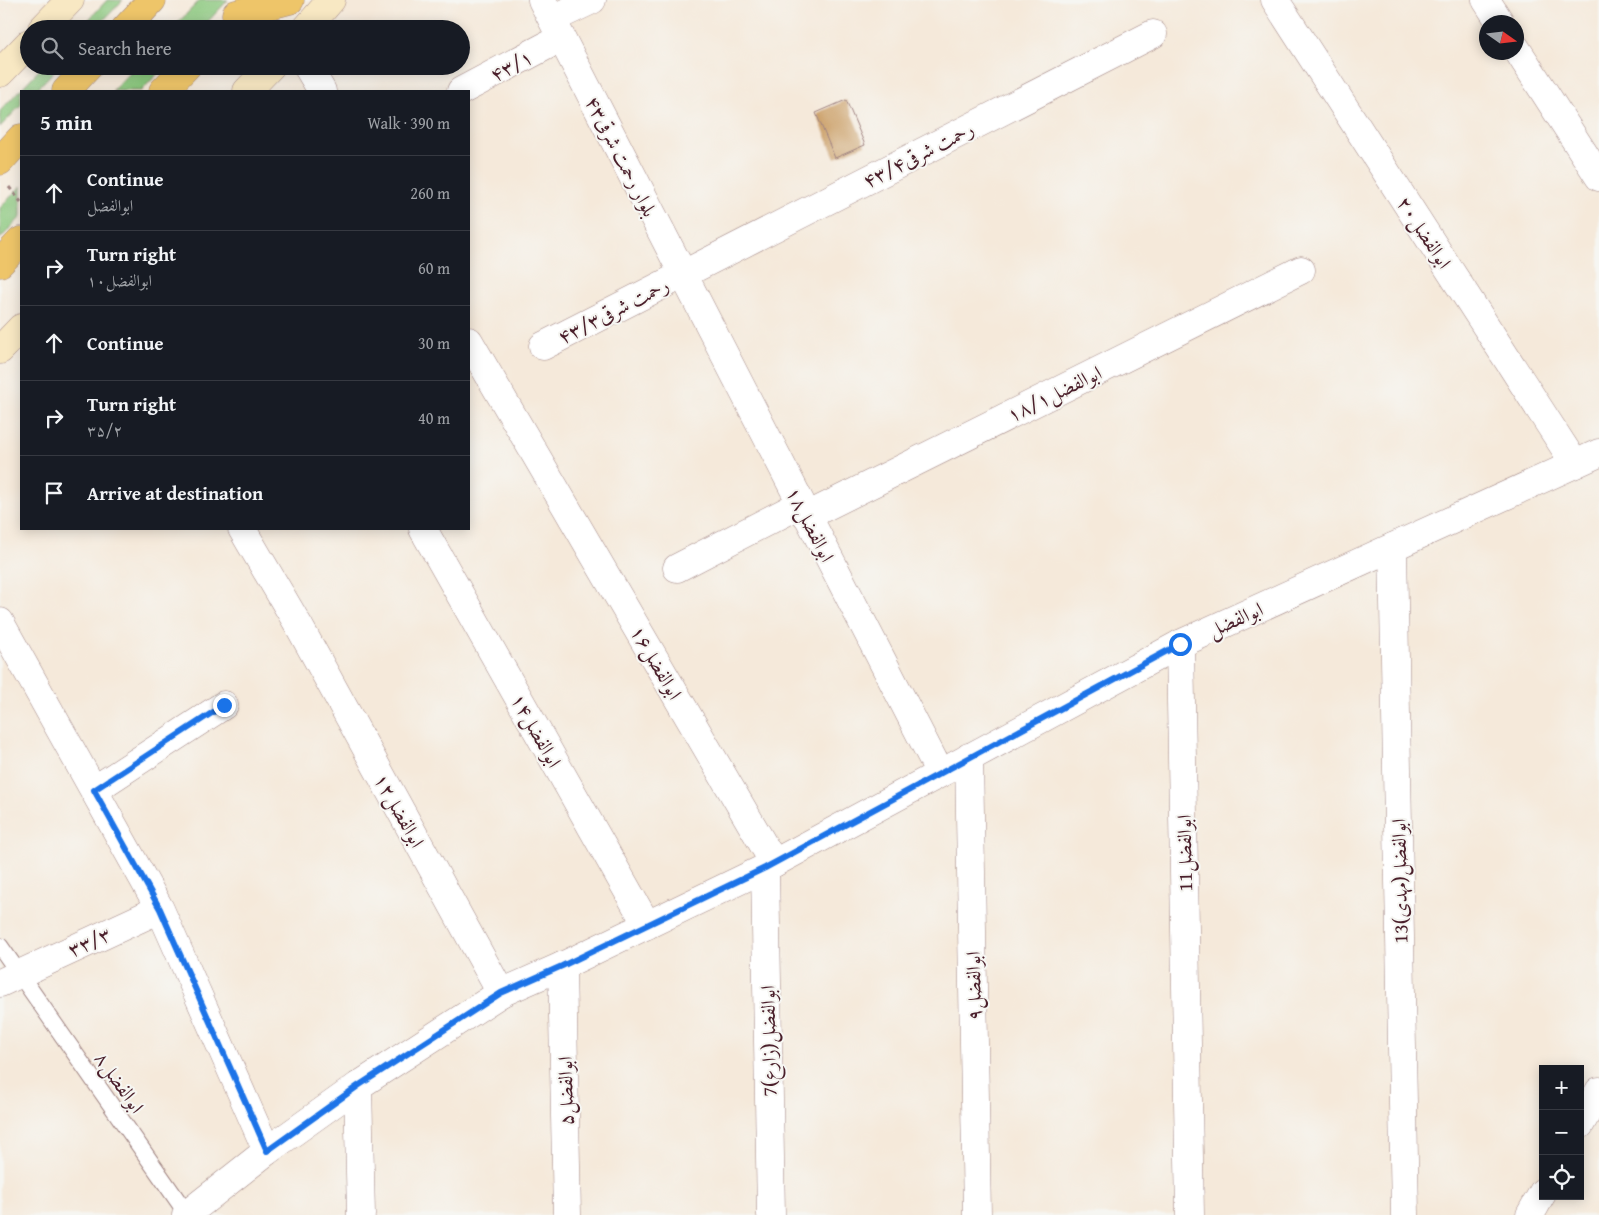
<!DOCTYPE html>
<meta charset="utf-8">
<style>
:root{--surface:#171b24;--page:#20242c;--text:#f1f3f6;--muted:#9ea1a6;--line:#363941}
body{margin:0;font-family:"Gentium Book Plus",Amiri,serif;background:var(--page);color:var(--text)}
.controls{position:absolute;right:15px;bottom:15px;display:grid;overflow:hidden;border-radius:0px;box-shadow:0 2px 12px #0003}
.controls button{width:45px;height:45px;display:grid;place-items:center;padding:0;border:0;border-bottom:1px solid var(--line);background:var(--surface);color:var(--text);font:25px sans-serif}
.compass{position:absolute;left:1479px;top:15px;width:45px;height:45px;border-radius:50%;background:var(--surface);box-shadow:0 2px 12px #0003;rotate:104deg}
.stop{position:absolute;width:15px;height:15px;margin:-11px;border:4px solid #1a73e8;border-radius:50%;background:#fff}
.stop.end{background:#1a73e8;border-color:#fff;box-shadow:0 1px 5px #0008}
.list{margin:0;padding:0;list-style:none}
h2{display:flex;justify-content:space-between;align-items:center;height:65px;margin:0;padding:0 20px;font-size:21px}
h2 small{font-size:16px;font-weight:400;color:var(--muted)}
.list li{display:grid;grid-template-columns:32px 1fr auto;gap:15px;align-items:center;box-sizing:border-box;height:75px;padding:0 20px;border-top:1px solid var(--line)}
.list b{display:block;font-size:19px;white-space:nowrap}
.list p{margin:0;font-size:16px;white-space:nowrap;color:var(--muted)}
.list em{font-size:16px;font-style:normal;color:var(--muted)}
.icon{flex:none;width:28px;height:28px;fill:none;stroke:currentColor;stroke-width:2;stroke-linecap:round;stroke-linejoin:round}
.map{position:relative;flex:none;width:1599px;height:1215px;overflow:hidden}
.search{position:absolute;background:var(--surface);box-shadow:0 2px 12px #0003;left:20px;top:20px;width:450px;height:55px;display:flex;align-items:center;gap:12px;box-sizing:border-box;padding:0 18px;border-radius:28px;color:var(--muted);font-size:19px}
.panel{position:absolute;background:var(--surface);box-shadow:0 2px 12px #0003;left:20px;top:90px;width:450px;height:440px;border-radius:0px}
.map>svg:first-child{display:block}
.green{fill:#8ac77d;stroke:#6a7354}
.building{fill:#cea470}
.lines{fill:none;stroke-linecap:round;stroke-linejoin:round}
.service-casing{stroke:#a08482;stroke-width:18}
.minor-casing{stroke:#a08482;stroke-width:29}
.tertiary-casing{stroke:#a08482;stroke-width:29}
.secondary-casing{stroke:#a08482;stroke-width:29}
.trunk-casing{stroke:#a08482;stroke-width:29}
.path{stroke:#a08482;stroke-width:3;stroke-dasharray:4 4;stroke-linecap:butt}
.service{stroke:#fff;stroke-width:16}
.minor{stroke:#fff;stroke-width:28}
.tertiary{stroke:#fff;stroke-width:28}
.secondary{stroke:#f8e8c3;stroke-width:28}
.trunk{stroke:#eec569;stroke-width:28}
.route{stroke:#1a73e8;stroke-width:6}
.labels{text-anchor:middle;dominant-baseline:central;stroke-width:4;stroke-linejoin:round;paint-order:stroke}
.street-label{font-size:20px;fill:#4a1f2b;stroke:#f6f6f2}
</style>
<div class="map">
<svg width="1599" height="1215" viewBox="0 0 1599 1215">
<rect width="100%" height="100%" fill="#f6f6f2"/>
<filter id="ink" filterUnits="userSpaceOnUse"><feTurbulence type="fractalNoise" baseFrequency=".02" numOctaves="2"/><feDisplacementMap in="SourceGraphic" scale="10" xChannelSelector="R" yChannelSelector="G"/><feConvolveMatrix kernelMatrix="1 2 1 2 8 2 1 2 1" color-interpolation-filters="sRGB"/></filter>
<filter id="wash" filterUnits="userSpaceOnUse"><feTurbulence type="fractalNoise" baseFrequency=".0096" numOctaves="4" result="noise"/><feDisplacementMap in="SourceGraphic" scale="20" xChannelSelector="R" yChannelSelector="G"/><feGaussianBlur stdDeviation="1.12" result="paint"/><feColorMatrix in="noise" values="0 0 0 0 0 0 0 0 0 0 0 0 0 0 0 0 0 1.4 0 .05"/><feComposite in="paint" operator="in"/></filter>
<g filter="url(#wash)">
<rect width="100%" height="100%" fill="#f5e9da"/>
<path class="green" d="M107,0H123L95,29H80Z
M200,0H228L201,29H172Z
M43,66H59L35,91H21V105L0,127V111Z
M136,66H165L141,91H112Z
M21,186V217L0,239V208Z"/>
<g id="blocks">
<path class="building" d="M846,100L865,145L835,158L816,113Z"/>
</g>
</g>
<g filter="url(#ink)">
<use href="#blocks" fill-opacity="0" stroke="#a08482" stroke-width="1"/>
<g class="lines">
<g class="service-casing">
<path id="service" d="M0,946L187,1214"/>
</g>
<g class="minor-casing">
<path id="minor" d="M542,0L940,773
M1275,0L1575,464
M1486,0L1500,22
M552,19L592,0
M1516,48L1599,177
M307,66L322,91
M461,91L561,38
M469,341L774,863
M543,346L1153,34
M807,516L1301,270
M242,529L299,626L501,993
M423,529L647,925
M1393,547L1405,1215
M677,568L801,504
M0,622L160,909L267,1151
M1180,644L1190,1215
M969,757L977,1215
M94,790L224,705
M765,868L771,1215
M562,966L567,1215
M0,983L160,909
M358,1086L361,1215
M1580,1125L1599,1091
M1530,1215L1543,1192"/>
</g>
<g class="tertiary-casing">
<path id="tertiary" d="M186,1215L267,1151L358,1086L501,993L562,966L765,868L1180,644L1599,453"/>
</g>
<g class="secondary-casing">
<path id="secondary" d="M42,29L70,0
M306,29L331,0
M0,73L29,43
M247,91L271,66
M0,350L21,328"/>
</g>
<g class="trunk-casing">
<path id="trunk" d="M236,14L290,0
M125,29L152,0
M66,91L89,66
M163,91L187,66
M0,161L21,138
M0,263L21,241"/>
</g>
<path class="path" d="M9,187L21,202"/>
<use href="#service" class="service"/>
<use href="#minor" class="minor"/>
<use href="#tertiary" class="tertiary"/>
<use href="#secondary" class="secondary"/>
<use href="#trunk" class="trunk"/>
</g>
</g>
<g class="lines" filter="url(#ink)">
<path class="route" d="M224,705L94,790L160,909L267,1151L358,1086L501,993L562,966L765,868L1180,644"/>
</g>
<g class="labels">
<g class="street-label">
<text transform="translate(511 65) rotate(-28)">۴۳/۱</text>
<text transform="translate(918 154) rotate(-27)">۴۳/۴رحمت شرقی</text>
<text transform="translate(622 156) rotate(63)">بلوار رحمت شرقی۴۳</text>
<text transform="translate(1425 232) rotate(57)">ابوالفضل۲۰</text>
<text transform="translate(613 310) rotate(-27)">۴۳/۳رحمت شرقی</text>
<text transform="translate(1054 393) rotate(-26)">ابوالفضل۱۸/۱</text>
<text transform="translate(811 524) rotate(63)">ابوالفضل۱۸</text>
<text transform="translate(1235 619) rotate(-24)">ابوالفضل</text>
<text transform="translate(657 662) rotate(60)">ابوالفضل۱۶</text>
<text transform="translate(537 730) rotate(61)">ابوالفضل۱۴</text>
<text transform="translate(400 810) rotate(61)">ابوالفضل۱۲</text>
<text transform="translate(1184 853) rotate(-91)">11ابوالفضل</text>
<text transform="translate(1399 881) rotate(-91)">13ابوالفضل(مهدی)</text>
<text transform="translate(89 941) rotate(-24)">۳۳/۳</text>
<text transform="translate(973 986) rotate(-91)">ابوالفضل۹</text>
<text transform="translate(768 1041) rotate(-91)">7ابوالفضل(زارع)</text>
<text transform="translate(120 1082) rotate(55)">ابوالفضل۸</text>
<text transform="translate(565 1091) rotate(-91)">ابوالفضل۵</text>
</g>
</g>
</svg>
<div class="controls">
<button>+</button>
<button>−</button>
<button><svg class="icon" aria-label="locate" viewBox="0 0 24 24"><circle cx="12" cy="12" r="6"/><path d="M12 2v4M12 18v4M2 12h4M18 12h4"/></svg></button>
</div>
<svg class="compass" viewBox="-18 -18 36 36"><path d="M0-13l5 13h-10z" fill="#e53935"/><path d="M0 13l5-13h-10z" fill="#9ea1a6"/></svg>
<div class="stop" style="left:1180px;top:644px"></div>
<div class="stop end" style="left:224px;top:705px"></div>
<div class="search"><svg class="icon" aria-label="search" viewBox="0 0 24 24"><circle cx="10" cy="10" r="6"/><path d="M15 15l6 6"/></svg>Search here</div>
<section class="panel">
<h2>5 min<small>Walk · 390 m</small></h2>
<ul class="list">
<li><svg class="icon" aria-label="ahead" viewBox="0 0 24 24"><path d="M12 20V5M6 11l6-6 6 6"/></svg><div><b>Continue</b><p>ابوالفضل</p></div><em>260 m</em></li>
<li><svg class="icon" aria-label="right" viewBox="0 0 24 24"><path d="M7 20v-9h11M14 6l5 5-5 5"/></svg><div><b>Turn right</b><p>ابوالفضل۱۰</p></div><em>60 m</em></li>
<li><svg class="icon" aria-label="ahead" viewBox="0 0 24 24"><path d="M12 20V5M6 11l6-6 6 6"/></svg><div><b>Continue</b></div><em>30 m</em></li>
<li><svg class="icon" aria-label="right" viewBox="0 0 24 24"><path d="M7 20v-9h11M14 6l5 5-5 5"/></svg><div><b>Turn right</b><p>۳۵/۲</p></div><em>40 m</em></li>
<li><svg class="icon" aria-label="arrive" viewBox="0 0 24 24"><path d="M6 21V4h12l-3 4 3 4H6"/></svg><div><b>Arrive at destination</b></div></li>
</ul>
</section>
</div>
